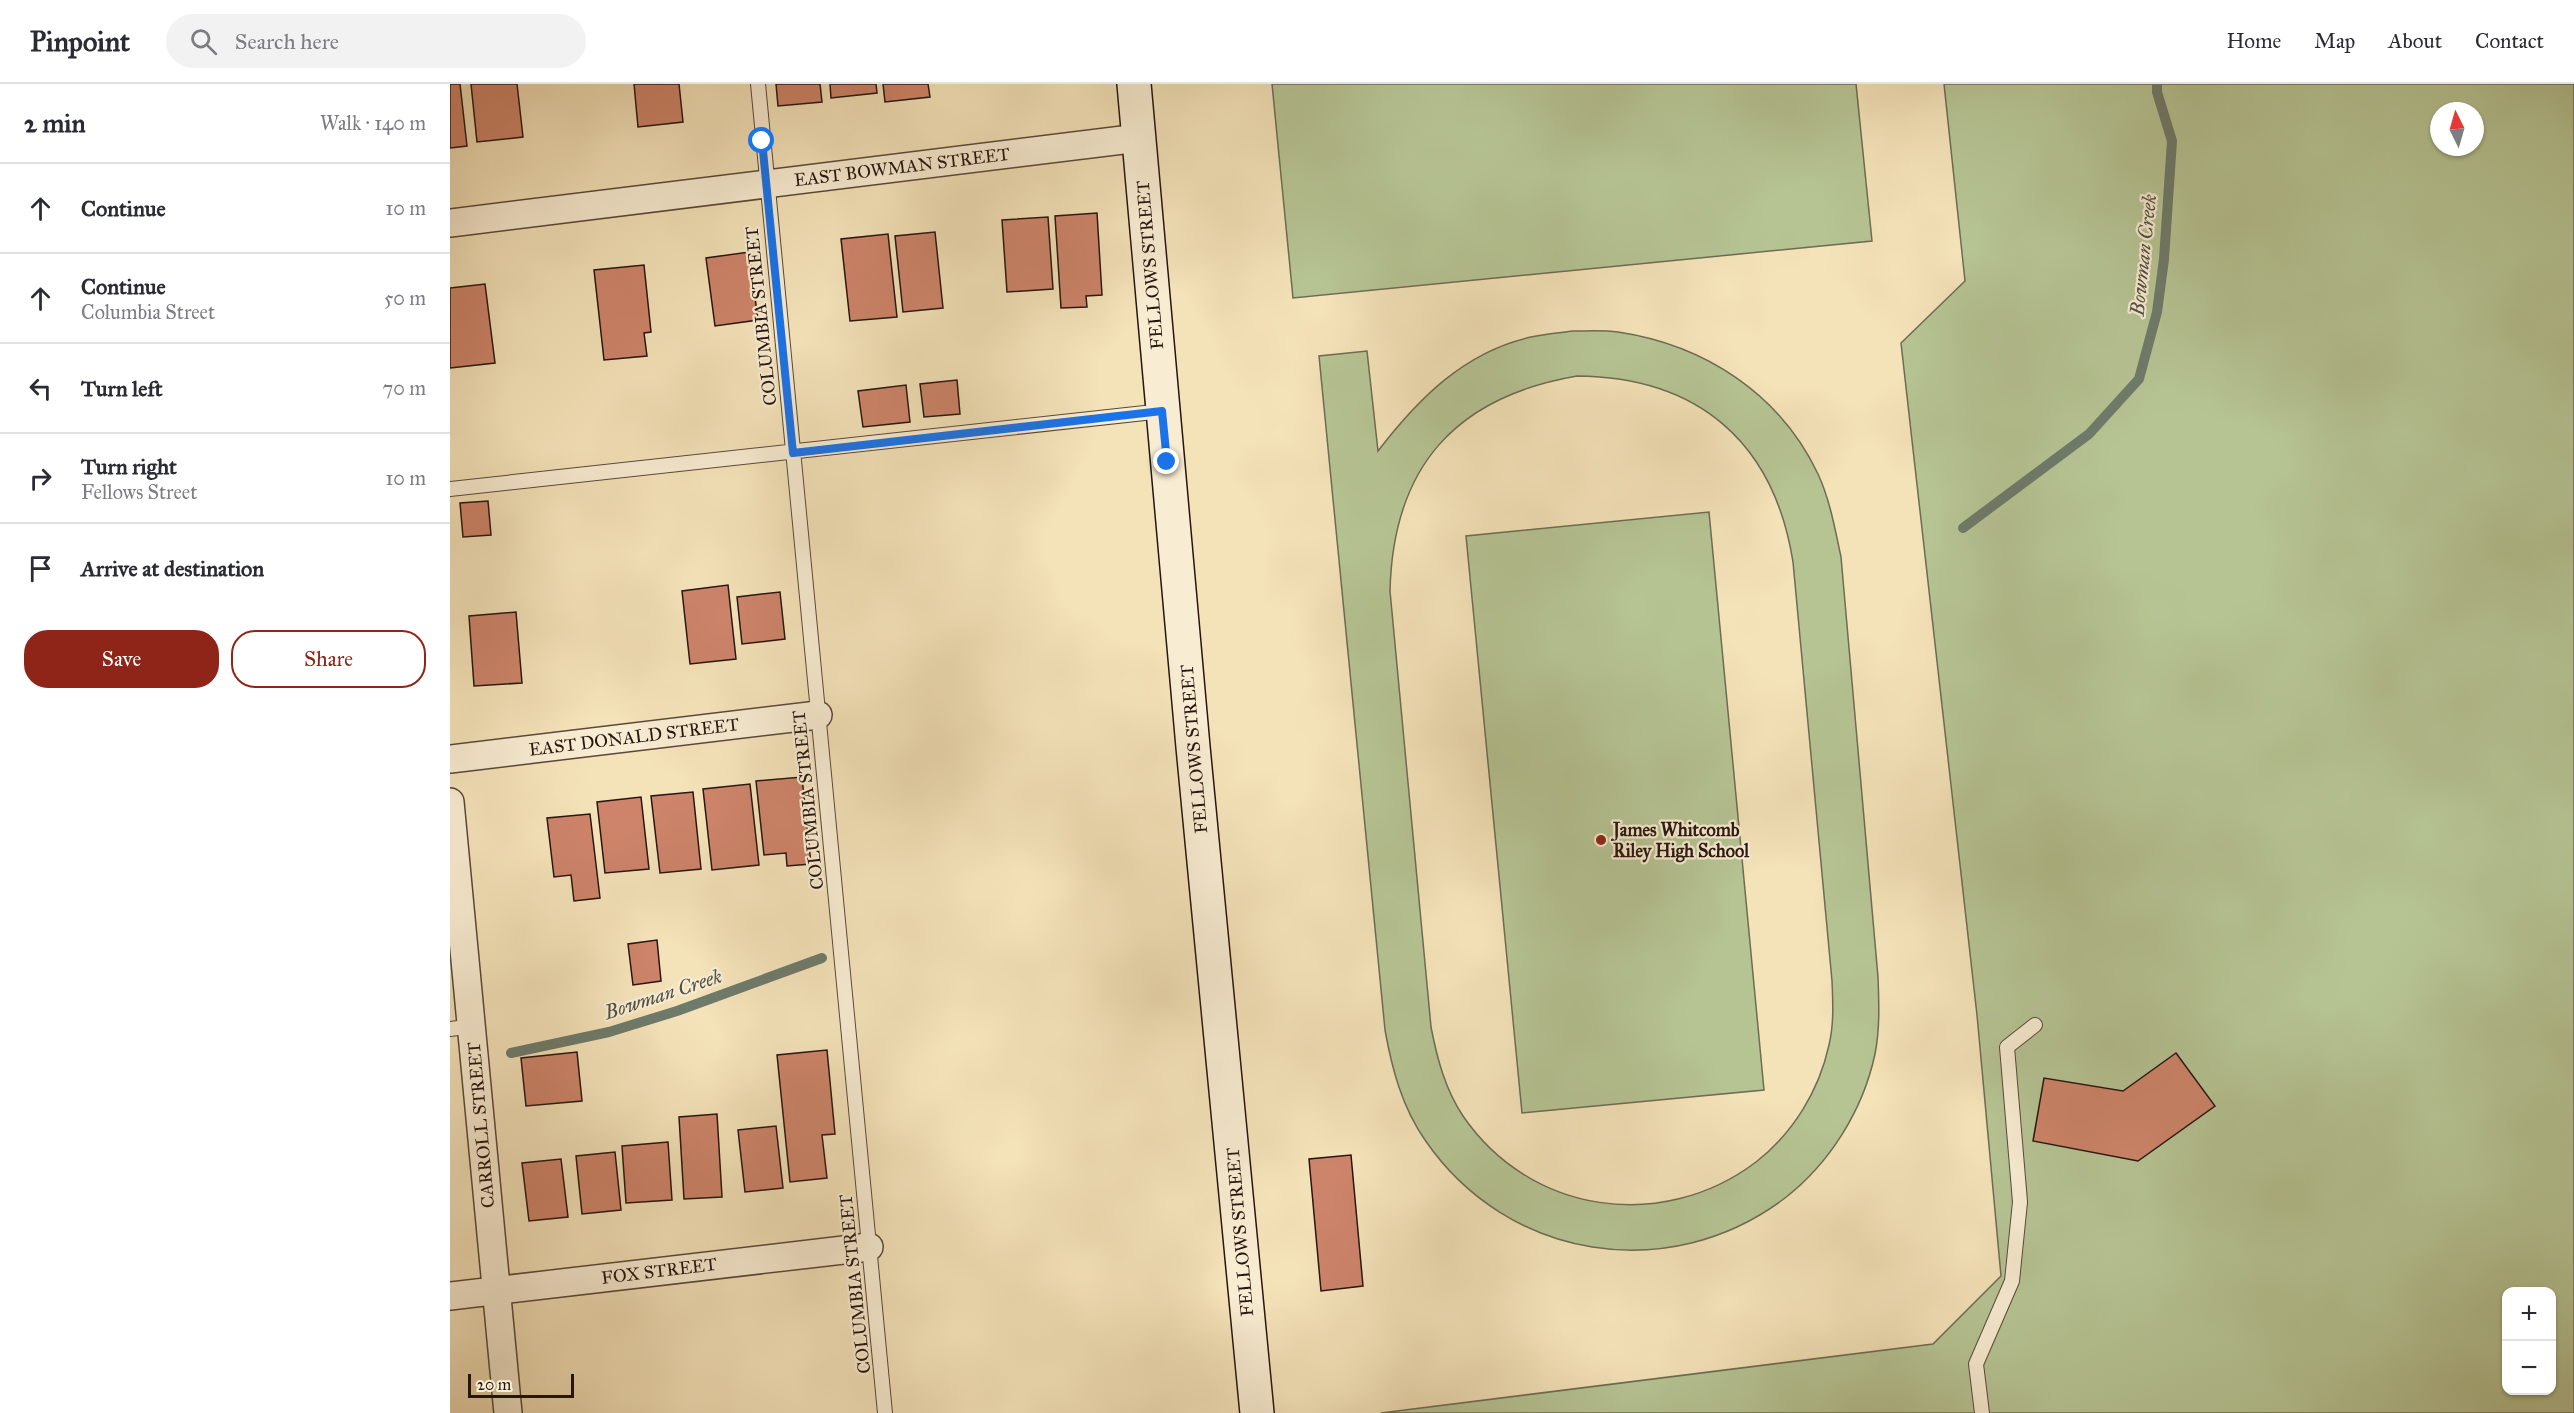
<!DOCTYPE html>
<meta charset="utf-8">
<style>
:root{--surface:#fff;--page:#f2f2f3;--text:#2b2b33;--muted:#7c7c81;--line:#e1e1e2;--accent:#8f2418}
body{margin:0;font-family:"IM FELL Great Primer",serif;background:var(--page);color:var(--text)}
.controls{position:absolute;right:18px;bottom:18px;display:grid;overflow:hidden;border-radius:12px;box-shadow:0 2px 4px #0004}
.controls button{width:54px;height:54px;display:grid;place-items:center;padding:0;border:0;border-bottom:2px solid var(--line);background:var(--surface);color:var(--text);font:30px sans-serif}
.compass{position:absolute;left:1980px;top:18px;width:54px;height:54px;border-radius:50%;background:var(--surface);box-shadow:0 2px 4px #0004;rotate:355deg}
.scale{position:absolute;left:18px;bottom:15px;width:106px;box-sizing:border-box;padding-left:6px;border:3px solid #27150f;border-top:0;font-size:16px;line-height:21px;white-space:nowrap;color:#27150f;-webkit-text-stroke:4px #f8ecd2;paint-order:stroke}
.stop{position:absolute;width:18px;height:18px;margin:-14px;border:4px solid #1a73e8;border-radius:50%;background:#fff}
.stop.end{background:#1a73e8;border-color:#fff;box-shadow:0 2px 6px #0008}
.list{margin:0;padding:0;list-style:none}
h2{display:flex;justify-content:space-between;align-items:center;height:78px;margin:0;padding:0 24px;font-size:26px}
h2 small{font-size:20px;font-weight:400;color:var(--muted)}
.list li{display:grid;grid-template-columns:39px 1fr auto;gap:18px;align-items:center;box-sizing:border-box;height:90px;padding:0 24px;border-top:2px solid var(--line)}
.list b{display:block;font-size:22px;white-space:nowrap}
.list p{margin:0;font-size:20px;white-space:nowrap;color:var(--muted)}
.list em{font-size:20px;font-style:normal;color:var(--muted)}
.actions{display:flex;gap:12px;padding:18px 24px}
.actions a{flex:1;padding:14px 0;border:2px solid var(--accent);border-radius:24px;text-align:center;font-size:21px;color:var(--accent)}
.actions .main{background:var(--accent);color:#fff}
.icon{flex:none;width:33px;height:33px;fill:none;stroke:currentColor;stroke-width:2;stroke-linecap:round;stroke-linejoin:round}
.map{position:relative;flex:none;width:2124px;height:1329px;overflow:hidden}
header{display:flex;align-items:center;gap:36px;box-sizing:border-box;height:84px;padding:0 30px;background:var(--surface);border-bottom:2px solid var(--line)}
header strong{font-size:28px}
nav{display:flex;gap:33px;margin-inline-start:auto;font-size:21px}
.search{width:420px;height:54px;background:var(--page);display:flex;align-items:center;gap:15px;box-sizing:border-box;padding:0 21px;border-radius:33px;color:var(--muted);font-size:22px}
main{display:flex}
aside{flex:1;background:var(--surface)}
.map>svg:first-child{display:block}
.green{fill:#b6c494;stroke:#6e6c52;stroke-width:1.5;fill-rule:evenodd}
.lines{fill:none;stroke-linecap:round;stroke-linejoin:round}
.stream{stroke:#6e7b6b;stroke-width:10}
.building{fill:#cd846a;stroke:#27150f;stroke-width:1.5}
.lane-casing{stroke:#5a483a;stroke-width:16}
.street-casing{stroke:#5a483a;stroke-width:30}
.secondary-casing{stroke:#27150f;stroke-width:36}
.lane{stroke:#f8ecd2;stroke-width:14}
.street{stroke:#f8ecd2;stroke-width:27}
.secondary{stroke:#f8ecd2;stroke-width:33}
.route{stroke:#1a73e8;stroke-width:8}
.poi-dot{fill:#8f2418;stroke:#f8ecd2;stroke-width:2}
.labels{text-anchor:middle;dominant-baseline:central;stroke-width:4.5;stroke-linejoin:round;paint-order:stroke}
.street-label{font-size:18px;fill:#27150f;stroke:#f8ecd2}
.poi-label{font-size:18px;font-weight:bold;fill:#27150f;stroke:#f8ecd2;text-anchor:start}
.water-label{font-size:20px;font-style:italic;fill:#515045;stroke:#f8ecd2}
</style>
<header>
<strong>Pinpoint</strong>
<div class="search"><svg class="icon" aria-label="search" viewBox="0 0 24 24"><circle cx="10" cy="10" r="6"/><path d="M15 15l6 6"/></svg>Search here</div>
<nav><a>Home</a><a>Map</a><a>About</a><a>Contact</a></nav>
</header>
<main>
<aside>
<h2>2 min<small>Walk · 140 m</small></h2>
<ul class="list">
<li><svg class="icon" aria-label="ahead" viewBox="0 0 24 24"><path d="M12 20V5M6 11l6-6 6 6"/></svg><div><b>Continue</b></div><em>10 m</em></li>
<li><svg class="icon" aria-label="ahead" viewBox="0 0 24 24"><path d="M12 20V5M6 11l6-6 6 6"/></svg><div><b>Continue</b><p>Columbia Street</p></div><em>50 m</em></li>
<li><svg class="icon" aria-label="left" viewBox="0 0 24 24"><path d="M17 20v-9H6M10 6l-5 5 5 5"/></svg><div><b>Turn left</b></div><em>70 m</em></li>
<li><svg class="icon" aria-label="right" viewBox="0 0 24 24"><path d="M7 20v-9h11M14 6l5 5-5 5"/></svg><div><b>Turn right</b><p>Fellows Street</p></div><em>10 m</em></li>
<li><svg class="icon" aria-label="arrive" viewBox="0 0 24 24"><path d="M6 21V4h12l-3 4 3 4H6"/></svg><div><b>Arrive at destination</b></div></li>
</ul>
<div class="actions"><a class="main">Save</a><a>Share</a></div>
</aside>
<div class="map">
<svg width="2124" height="1329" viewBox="0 0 2124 1329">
<rect width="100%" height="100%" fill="#f4e2b9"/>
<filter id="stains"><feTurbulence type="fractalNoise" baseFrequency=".00333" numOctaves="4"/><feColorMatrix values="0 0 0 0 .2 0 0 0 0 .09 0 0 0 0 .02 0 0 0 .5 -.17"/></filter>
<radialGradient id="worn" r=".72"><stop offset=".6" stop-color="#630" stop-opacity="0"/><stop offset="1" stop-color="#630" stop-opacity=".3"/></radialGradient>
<path class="green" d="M822,0H1406L1422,157L843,214Z
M1494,0H2124V1329H931L1483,1260L1551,1192L1527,931L1451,259L1515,197ZM1989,27H2025V63H1989ZM2056,1208H2102V1306H2056Z
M1123,247C1138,247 1154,246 1168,248C1255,261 1330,310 1368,390C1380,416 1385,445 1391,473L1428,893C1429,919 1430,945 1425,970C1413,1026 1380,1079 1335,1114C1219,1202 1057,1176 975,1056C952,1023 942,985 935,946L869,272L917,267L928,367C968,315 1014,268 1081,253C1095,250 1109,249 1123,247ZM1127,292C1248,293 1324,358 1343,478L1382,897C1383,919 1384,940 1379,961C1369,1007 1343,1049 1306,1078C1212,1149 1080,1130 1013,1032C995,1005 987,974 981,943L940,507C943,383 1005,313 1127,292Z
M1259,428L1314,1006L1072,1029L1016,452Z"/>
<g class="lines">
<path class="stream" d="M1513,444L1639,350L1689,295L1707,228L1714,175L1722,57L1707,8V0
M61,969L159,948L227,927L372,874"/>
</g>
<path class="building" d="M0,0H10L17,62L0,64Z
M21,0H67L73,53L27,58Z
M184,0H229L233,38L188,43Z
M326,0H370L372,18L328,22Z
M380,0H426L427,9L381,14Z
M433,0H478L480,13L435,18Z
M647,129L652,211L636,212L637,223L611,224L605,132Z
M598,133L603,205L557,208L552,136Z
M485,148L493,224L453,228L445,152Z
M438,150L447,233L400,237L391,155Z
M299,168L308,236L265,242L256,174Z
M194,181L201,248L194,249L197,272L154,276L144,186Z
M35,200L45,279L0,284V204Z
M507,296L510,330L474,333L470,300Z
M456,301L460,338L413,343L408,307Z
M38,417L41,451L13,453L10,419Z
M278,501L286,575L240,580L232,507Z
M330,508L335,555L292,560L287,513Z
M66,528L72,599L24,602L19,532Z
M352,693L361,780L337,782L336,769L314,771L306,697Z
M300,700L309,781L262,786L253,705Z
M243,708L251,785L210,789L201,712Z
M191,713L199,785L155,789L147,718Z
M140,730L150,814L124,817L121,791L104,793L97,734Z
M207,856L211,897L183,901L178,860Z
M377,966L385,1050L372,1051L377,1094L340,1098L327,971Z
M127,968L132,1017L76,1022L71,974Z
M1726,969L1765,1022L1688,1077L1583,1057L1594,994L1673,1007Z
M267,1030L272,1113L234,1115L229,1033Z
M326,1042L333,1104L295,1108L288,1046Z
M218,1058L222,1116L176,1119L172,1062Z
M165,1068L171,1126L132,1130L126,1072Z
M901,1071L913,1202L871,1207L859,1075Z
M111,1075L118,1133L79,1137L72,1079Z"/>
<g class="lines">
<g class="lane-casing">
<path id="lane" d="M308,0L435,1329
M0,405L713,327
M0,945L23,942
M1532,1329L1526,1280L1562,1197L1570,1118L1557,963L1585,941"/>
</g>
<g class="street-casing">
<path id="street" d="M0,139L689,54
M0,675L368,631
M0,718L58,1329
M0,1212L419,1163"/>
</g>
<g class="secondary-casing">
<path id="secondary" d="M684,0L743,663L807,1329"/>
</g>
<use href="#lane" class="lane"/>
<use href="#street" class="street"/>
<use href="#secondary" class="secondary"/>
</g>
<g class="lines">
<path class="route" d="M312,57L343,369L712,327L717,378"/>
</g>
<circle class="poi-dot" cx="1151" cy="756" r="6"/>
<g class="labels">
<g class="street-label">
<text transform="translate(452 83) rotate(-7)">EAST BOWMAN STREET</text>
<text transform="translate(700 181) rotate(-95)">FELLOWS STREET</text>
<text transform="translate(311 232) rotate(-96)">COLUMBIA STREET</text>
<text transform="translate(184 653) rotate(-7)">EAST DONALD STREET</text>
<text transform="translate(744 665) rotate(-95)">FELLOWS STREET</text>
<text transform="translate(358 716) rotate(-96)">COLUMBIA STREET</text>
<text transform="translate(31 1041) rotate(-95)">CARROLL STREET</text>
<text transform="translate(790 1148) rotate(-95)">FELLOWS STREET</text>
<text transform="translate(209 1187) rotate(-7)">FOX STREET</text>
<text transform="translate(405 1200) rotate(-96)">COLUMBIA STREET</text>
</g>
<g class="poi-label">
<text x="1163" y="746">James Whitcomb<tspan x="1163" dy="21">Riley High School</tspan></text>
</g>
<g class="water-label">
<text transform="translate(1693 171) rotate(-84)">Bowman Creek</text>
<text transform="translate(213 910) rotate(-18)">Bowman Creek</text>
</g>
</g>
<rect width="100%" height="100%" filter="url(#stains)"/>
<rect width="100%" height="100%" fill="url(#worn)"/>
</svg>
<div class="controls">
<button>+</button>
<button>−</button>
</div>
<svg class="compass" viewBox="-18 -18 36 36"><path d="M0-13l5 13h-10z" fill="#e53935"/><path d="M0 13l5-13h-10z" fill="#7c7c81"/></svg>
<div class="scale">20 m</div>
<div class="stop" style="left:312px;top:57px"></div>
<div class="stop end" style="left:717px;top:378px"></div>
</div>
</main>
